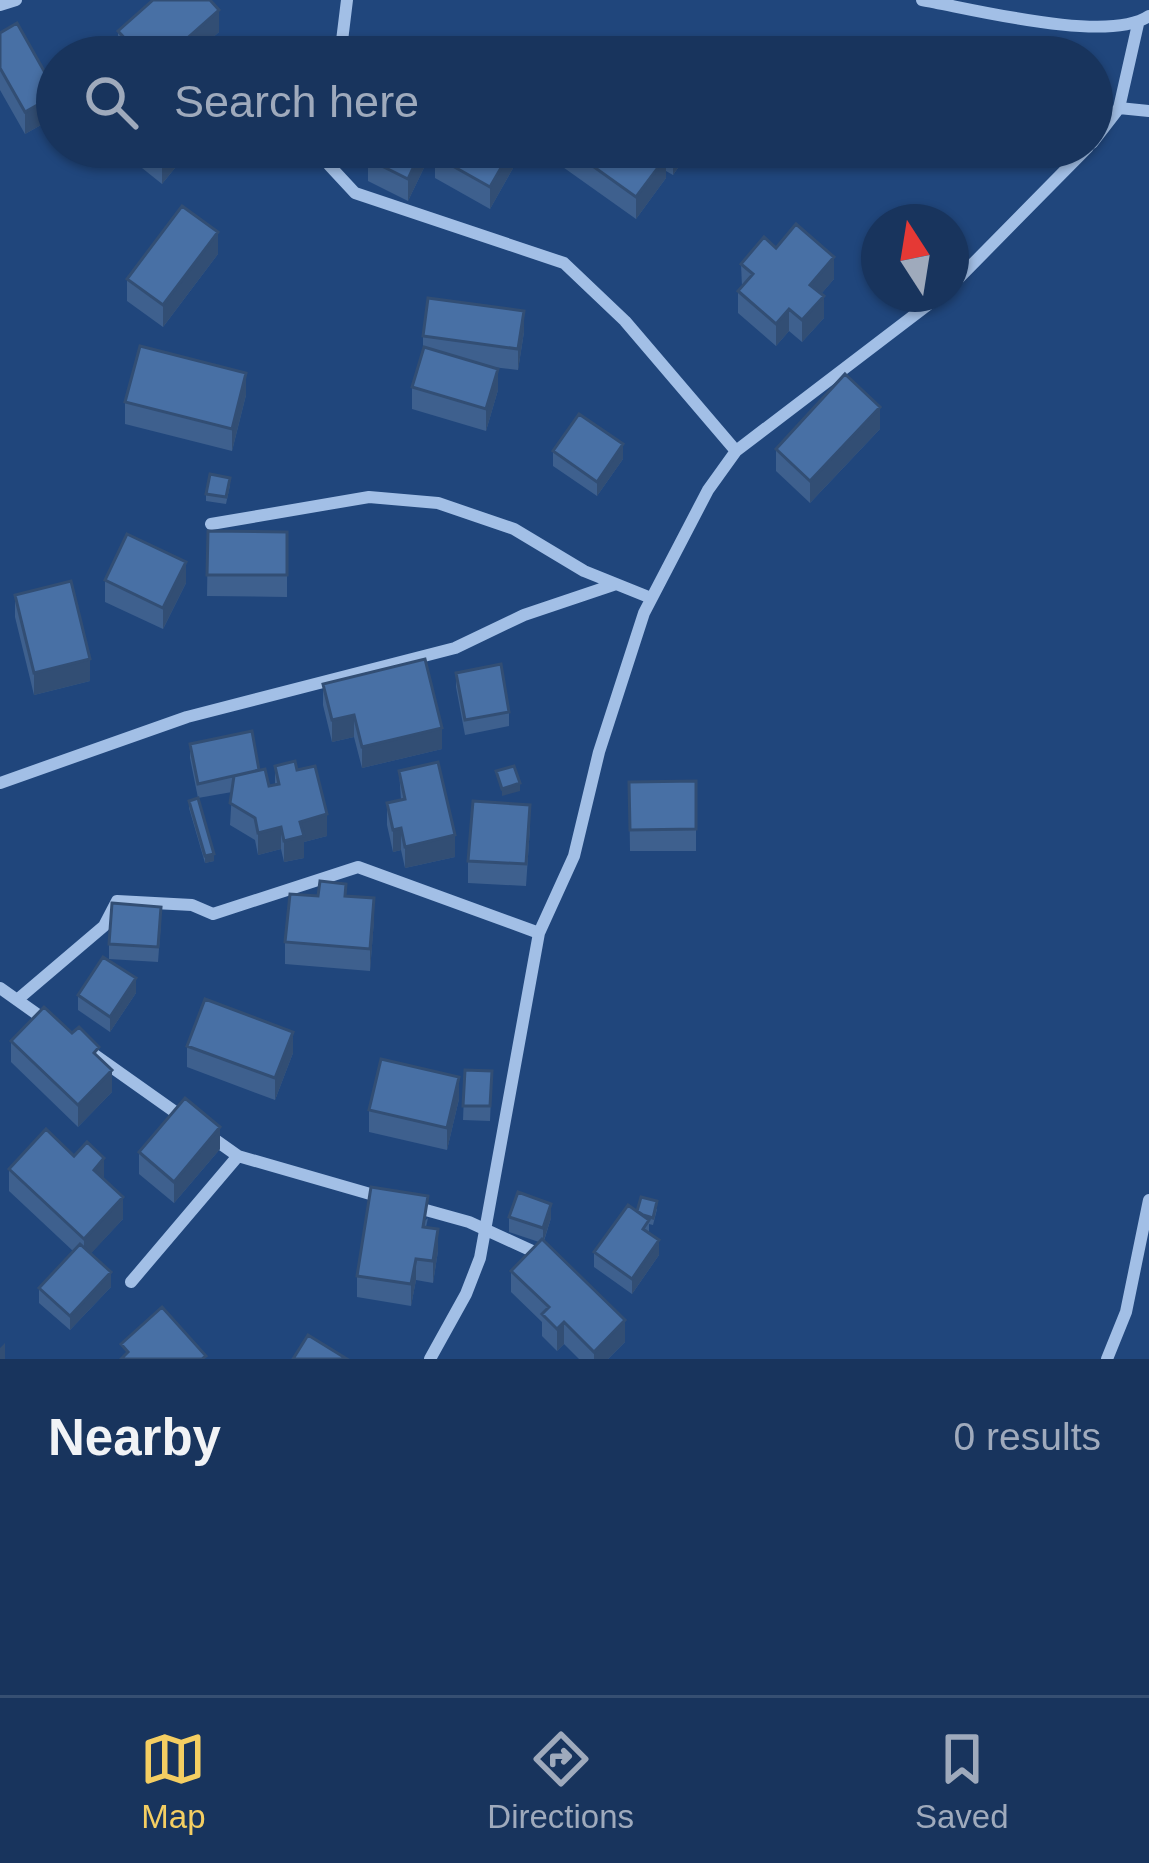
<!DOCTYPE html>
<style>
:root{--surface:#18345d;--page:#213c63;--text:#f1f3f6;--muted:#9faabc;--line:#364f72;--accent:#f4ce62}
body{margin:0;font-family:Helvetica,sans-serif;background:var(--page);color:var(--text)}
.compass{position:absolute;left:861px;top:204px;width:108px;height:108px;border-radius:50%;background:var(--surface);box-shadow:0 3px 9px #0004;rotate:348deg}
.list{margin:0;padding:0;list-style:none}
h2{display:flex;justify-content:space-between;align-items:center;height:156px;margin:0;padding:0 48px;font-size:51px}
h2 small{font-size:39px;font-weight:400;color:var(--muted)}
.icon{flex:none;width:66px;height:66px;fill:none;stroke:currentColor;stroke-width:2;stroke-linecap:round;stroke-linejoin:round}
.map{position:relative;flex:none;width:1149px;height:1359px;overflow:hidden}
.search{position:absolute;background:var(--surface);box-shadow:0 3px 9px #0004;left:36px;right:36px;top:36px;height:132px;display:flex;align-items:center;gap:30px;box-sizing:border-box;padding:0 42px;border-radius:66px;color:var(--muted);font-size:45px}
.sheet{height:336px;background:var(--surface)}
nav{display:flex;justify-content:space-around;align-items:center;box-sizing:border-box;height:168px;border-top:3px solid var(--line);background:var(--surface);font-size:33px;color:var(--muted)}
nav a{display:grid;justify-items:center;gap:6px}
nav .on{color:var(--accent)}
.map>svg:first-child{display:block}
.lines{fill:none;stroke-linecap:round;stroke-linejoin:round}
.minor{stroke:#a2bfe6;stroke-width:12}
.wall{fill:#3e608e}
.shaded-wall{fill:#324e74}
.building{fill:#4870a5;stroke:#324e74;stroke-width:3}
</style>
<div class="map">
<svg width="1149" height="1359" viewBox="0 0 1149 1359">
<rect width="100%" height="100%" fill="#20467c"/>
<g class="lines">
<path class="minor" d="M922,0C973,9 1108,44 1149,16
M0,5L16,0
M340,57L347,0
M1119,108L1149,111
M1092,143L1119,108L1138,24
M331,147L329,165L355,193L564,263L625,321L736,451
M951,286L1088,147
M211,524L369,497L438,503L514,529L584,571L651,598
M0,783L187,717L455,648L524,615L616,584
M0,988L48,1022
M17,1000L104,926L117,901L192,905L213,914L358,867L539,933
M89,1051L185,1119
M207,1134L238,1156L384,1198
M415,1207L469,1222L541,1255
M131,1282L238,1156
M430,1359L466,1294L480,1258L539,933L574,856L599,752L644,613L708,490L736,451L942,294
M1107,1359L1126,1312L1149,1200"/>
</g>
<path class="wall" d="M118,31L219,32L191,57H122L118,52Z
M0,33L57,116L25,134L0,90Z
M127,147H192L162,184L127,156Z
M434,147L408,201L368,181V159Z
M525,147L490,209L435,178V156Z
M560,147H692V148L673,175L666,171V178L636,219L560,165Z
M907,147H943L940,168L907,163Z
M776,248L834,279L821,294L824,318L802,342L789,331L776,346L738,313V291L742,287L741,264Z
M218,254L163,327L127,301V279Z
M524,332L518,370L492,367L498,390L486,431L412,409V387L423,351V336Z
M246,395L232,451L125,424V402Z
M880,429L810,503L776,471V449Z
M553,451L623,459L597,496L553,466Z
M230,485L226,504L206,501V494Z
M208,531L287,532V597L207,596Z
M105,580L186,583L163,629L105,602Z
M15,595L90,681L34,695L15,617Z
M456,673L509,712V726L465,735L456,687Z
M323,684L442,749L362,768L354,737L332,742L323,705Z
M190,744L259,770L269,786L275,785V766L297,770L327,836L304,842V858L284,862L281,849L258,855L255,840L230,825L232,792L198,798L190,758Z
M399,771L455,857L405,868L401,850L393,852L387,825V803L401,800Z
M696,781V851H630L629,782Z
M189,801L214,861L205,863L189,808Z
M530,827L526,886L468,883V861Z
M318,896H346L374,920L370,971L285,964V942Z
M161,922L158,962L109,959V944Z
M136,993L110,1032L78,1010V995Z
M72,1033L99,1058L112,1092L78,1127L11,1062V1041Z
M187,1046L293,1053L275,1100L187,1067Z
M465,1070L492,1071L490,1121L463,1120Z
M459,1099L447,1150L369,1132V1110Z
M220,1149L174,1203L139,1174V1152Z
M74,1156L104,1180L123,1219L91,1253L111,1287L70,1330L39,1303V1288L73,1251L9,1191V1169Z
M657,1209L653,1225L649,1224V1233L659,1255L632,1294L594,1267V1252L637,1211Z
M509,1217L551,1218L544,1241L625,1342L608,1359H579L564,1344L557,1351L542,1336V1322L511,1292V1271L539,1242L509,1232Z
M428,1218L426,1227L438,1251L433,1283L416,1280L411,1306L357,1297V1276Z"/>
<path class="shaded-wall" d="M219,10V32L191,57H166Z
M57,94V116L25,134V112Z
M175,147H192L162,184V162Z
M423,147H434L408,201V179Z
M513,147H525L490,209V187Z
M683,147L692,148L673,175V161Z
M666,157V178L636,219V197Z
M218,232V254L163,327V305Z
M834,257V279L810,307V285Z
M824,296V318L802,342V320Z
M789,309V331L776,346V324Z
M524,311V332L518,370V349Z
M498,369V390L486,431V409Z
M246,373V395L232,451V429Z
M880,407V429L810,503V481Z
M623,444V459L597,496V482Z
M186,562V583L163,629V608Z
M90,659V681L34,695V673Z
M354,715V737L332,742V720Z
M442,728V749L362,768V747Z
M520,783V791L502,796V789Z
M327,814V836L304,842V858L284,862V841L300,822Z
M281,827V849L258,855V833Z
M401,828V850L393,852V830Z
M455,835V857L405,868V847Z
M214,854V861L205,863V856Z
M374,898V920L370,971V949Z
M136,978V993L110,1032V1017Z
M293,1032V1053L275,1100V1078Z
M112,1070V1092L78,1127V1105Z
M459,1077V1099L447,1150V1128Z
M220,1127V1149L174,1203V1182Z
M104,1158V1180L94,1170Z
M123,1197V1219L84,1261V1239Z
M551,1204V1218L543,1243V1228Z
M438,1229V1251L433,1283V1261Z
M659,1240V1255L632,1294V1279Z
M416,1259V1280L411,1306V1284Z
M111,1272V1287L70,1330V1316Z
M625,1320V1342L608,1359H594V1352Z
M564,1322V1344L557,1351V1329Z
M5,1343V1359H0V1348Z"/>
<path class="building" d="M153,0H210L219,10L166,57H142L118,31Z
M17,23L57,94L25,112L0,68V33Z
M143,147H175L162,162Z
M374,147H423L408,179L368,159Z
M441,147H513L490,187L435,156Z
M566,147H653L666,157L636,197Z
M654,147H683L673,161Z
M907,147H941L940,153Z
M182,206L218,232L163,305L127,279Z
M796,224L834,257L810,285L824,296L802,320L789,309L776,324L738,291L753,274L741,264L764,237L776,248Z
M428,298L524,311L518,349L423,336Z
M140,346L246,373L232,429L125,402Z
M424,347L498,369L486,409L412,387Z
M845,374L880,407L810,481L776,449Z
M579,414L623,444L597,482L553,451Z
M210,474L230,478L226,497L206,494Z
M208,531L287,532V575H207Z
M127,534L186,562L163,608L105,580Z
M71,581L90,659L34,673L15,595Z
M425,659L442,728L362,747L354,715L332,720L323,684Z
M501,664L509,712L465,720L456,673Z
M252,731L259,770L198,784L190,744Z
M295,761L297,770L315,766L327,814L300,822L304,836L284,841L281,827L258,833L255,818L230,803L234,776L265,769L269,786L279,784L275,766Z
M438,762L455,835L405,847L401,828L393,830L387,803L405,799L399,771Z
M514,766L520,783L502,789L496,771Z
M696,781V829L630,830L629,782Z
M198,798L214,854L205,856L189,801Z
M473,801L530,805L526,864L468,861Z
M320,881L346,884L345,896L374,898L370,949L285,942L290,894L318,896Z
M112,903L161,907L158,947L109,944Z
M103,957L136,978L110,1017L78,995Z
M205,999L293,1032L275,1078L187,1046Z
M44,1007L72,1033L79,1027L99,1047L94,1053L112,1070L78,1105L11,1041Z
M381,1059L459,1077L447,1128L369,1110Z
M465,1070L492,1071L490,1106H463Z
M185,1098L220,1127L174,1182L139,1152Z
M46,1129L74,1156L87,1142L104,1158L94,1170L123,1197L84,1239L9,1169Z
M371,1187L428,1196L423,1227L438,1229L433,1261L416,1259L411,1284L357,1276Z
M518,1192L551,1204L543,1228L509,1217Z
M641,1197L657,1201L653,1218L643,1215L637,1211Z
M628,1205L649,1220L643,1229L659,1240L632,1279L594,1252Z
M542,1239L625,1320L594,1352L564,1322L557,1329L542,1314L549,1307L511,1271Z
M80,1244L111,1272L70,1316L39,1288Z
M162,1307L206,1356L202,1359H121L128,1352L121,1344Z
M308,1335L347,1359H293Z"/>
</svg>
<svg class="compass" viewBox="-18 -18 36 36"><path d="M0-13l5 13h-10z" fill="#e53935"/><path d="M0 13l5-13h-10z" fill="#9faabc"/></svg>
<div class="search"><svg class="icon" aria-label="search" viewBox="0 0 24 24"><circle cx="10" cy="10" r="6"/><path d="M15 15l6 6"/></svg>Search here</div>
</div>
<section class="sheet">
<h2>Nearby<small>0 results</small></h2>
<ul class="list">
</ul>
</section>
<nav>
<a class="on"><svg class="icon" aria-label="map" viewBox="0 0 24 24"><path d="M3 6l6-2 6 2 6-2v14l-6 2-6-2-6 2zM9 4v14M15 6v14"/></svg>Map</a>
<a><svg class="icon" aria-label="directions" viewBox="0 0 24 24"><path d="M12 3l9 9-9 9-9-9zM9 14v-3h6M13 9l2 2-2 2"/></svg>Directions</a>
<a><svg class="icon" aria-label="saved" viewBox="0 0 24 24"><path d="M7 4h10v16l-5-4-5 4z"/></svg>Saved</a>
</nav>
